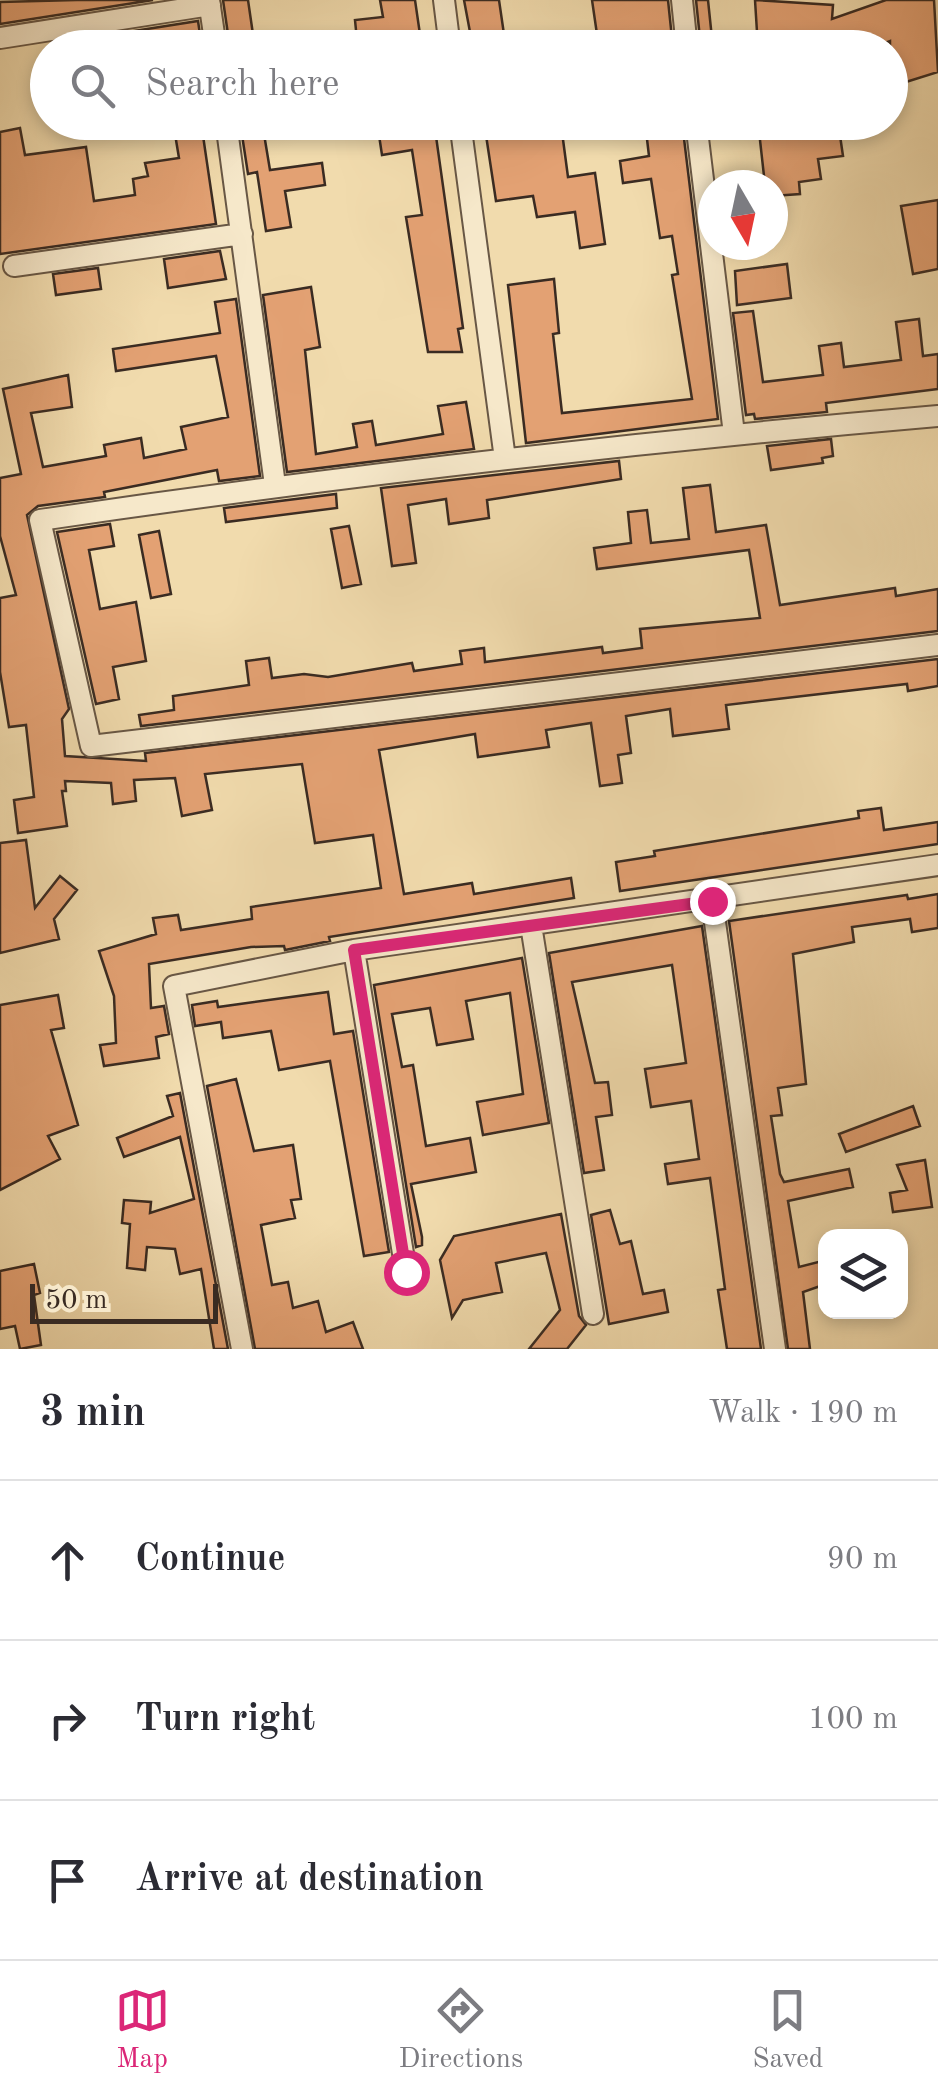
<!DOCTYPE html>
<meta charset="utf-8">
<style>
:root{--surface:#fff;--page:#f2f2f3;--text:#2b2b33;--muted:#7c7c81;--line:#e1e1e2;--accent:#db2777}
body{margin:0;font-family:"Old Standard TT",serif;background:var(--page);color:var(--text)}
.controls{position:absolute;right:30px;bottom:30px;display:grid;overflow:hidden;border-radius:20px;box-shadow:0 5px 15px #0003}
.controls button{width:90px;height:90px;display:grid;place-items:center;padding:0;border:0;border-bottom:2px solid var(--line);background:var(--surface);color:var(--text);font:50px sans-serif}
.compass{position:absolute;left:698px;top:170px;width:90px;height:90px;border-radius:50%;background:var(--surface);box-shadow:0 5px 15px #0003;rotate:171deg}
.scale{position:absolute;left:30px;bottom:25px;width:188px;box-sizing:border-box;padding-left:10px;border:5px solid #3a2b22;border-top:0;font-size:28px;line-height:35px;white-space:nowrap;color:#3a2b22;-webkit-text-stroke:8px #f6e8ca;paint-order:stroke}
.stop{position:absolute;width:30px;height:30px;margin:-22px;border:8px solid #db2777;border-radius:50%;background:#fff}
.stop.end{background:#db2777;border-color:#fff;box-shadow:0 2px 10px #0008}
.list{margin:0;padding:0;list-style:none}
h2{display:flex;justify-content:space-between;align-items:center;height:130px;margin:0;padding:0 40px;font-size:42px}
h2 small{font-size:32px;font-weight:400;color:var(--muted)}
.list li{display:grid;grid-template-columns:65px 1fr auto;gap:30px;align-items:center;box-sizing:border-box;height:160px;padding:0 40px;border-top:2px solid var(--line)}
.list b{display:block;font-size:38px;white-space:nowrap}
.list em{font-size:32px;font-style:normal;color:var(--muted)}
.icon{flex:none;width:55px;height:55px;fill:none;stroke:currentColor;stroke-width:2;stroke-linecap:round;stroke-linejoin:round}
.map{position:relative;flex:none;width:938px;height:1349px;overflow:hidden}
.search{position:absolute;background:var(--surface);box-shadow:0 5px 15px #0003;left:30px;right:30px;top:30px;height:110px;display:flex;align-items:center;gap:25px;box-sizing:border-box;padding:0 35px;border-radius:55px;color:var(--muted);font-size:38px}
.sheet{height:610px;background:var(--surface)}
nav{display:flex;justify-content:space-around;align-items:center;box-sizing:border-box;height:140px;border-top:2px solid var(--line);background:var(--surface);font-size:28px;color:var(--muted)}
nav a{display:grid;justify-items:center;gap:5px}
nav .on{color:var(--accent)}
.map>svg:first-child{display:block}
.building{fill:#e3a173;stroke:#3a2b22;stroke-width:2.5}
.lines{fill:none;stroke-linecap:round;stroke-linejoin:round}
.street-casing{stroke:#685745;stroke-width:24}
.street{stroke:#f6e8ca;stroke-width:20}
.route{stroke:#db2777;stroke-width:12}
</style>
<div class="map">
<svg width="938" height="1349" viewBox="0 0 938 1349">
<rect width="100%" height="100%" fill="#f1dbad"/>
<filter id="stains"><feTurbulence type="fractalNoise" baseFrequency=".002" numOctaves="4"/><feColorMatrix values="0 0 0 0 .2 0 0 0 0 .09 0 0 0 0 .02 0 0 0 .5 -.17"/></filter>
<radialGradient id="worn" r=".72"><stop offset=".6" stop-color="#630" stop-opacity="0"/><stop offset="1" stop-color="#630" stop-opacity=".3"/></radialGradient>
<path class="building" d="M77,0H153L0,24V2Z
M223,0H248L255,48H230Z
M380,0H415L422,48H387L385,36L357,40L355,20L383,17Z
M464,0H499L506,48H473Z
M592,0H668L673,48H637V43L599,48Z
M696,0H708L713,48H701Z
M755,0L833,5L832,19L886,0H934L938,72L890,87V41L872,48H758Z
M198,21L202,48H84L83,39Z
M173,122H201L216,224L0,254V132L20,128L25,155L86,147L94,201L135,195L133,179L148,176L145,163L179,158Z
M240,122H262L270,170L322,163L325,185L285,191L291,227L266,231L257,172L248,174Z
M377,122H434L463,328L458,329L462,352H428L406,217L422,215L412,150L382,155Z
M484,122H521L524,138L562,132L568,177L595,173L605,244L580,248L575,212L537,217L533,196L496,201Z
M645,122H682L718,419L526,443L508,285L554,279L559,333L553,334L562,413L692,399L672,275L678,274L672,236L660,238L651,179L623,183L620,161L649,156Z
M758,122H838L843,156L818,159L821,179L799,182L800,194L773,196V185H765Z
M938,200V269L913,274L901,206Z
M220,251L226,279L168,288L164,259Z
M787,264L791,298L737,305L735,271Z
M98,268L101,289L56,295L53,274Z
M311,287L320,347L305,350L316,454L357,447L353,424L372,421L376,445L443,434L438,406L466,402L474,449L287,472L263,295Z
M236,299L260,476L219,481L217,470L104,492L105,497L38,506L27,515L69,709L62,719L65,756L146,761L145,753L938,659V686L908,691L907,684L726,705L729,729L673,736L670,709L626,716L631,753L618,755L622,783L600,786L591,723L546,730L549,747L478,757L475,734L379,750L404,894L472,883L474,894L571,878L574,898L329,937L330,941L285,950L284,946L251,947L149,964L151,1008L164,1006L169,1034L156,1037L159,1058L104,1066L100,1045L116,1043L114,996L99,951L156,934L153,918L178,915L181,930L252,919L251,907L381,888L373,835L315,843L302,764L205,774L212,810L182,816L175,778L134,780L136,801L113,804L111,783L65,781L66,791H62L67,826L18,833L14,800L34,797L26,725L9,727L0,672V598L16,595L0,536V478L21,474L3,389L68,375L72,407L31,413L43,467L106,456L104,445L141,438L144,458L186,449L181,427L228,417L216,356L116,371L113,349L220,333L215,302Z
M753,311L763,382L823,375L819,346L841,343L844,367L901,360L896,322L919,319L923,356L938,354V389L826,403L827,412L755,419L754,414L746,415L733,313Z
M831,439L833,456L822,458L823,463L771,470L767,446Z
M619,461L621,479L487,500L489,518L449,524L446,499L408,505L416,563L392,566L381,488Z
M710,485L716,532L766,525L780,605L895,588L896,596L938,589V631L141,726L139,715L174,710L173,696L249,685L246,661L269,658L272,678L304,674L328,677L412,663L414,671L462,664L460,651L484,648L485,662L602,647L603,653L642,648L640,629L760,618L749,550L597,569L594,548L631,543L628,512L647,510L651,543L689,539L683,488Z
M336,494L337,508L226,522L224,508Z
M110,524L114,546L89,550L100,609L136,602L146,661L113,667L119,699L96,704L57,532Z
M349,526L361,584L342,588L331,529Z
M159,531L171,594L151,598L139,535Z
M881,808L884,830L938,822V844L620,891L616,862L655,856L654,851L859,818L858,811Z
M26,840L35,908L60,876L77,890L54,919L59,939L0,953V843Z
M938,894V928L912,932L910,919L852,927L854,942L793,954L806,1084L778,1088L782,1115L771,1116L780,1174L784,1182L849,1169L853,1187L788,1201L799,1267L826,1260V1284L803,1292L810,1349H788L729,921L907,895L908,899Z
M702,926L761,1349H727L718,1290L725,1289L710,1178L668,1184L665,1164L699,1159L691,1101L651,1107L645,1069L686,1063L672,965L572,982L595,1083L608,1082L612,1115L596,1117L604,1170L584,1173L549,953Z
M522,958L549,1123L483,1135L477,1102L523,1094L510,993L466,1001L473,1039L437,1045L430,1008L392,1014L402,1067L413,1065L426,1146L470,1138L476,1172L411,1184L422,1237V1245L416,1247L374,985Z
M328,992L334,1034L353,1031L389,1252L364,1256L330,1061L279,1070L271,1031L223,1038L221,1022L195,1026L192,1005L217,1001L218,1007Z
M58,995L64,1028L51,1030L78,1125L48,1136L60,1159L0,1190V1005Z
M236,1079L254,1151L293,1145L301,1199L291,1200L295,1218L261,1225L272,1285L288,1282L293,1308L318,1301L326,1332L353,1322L363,1349H255L207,1086Z
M180,1093L228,1349H214L201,1269L180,1274L175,1249L147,1247L145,1270L127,1268L130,1224L122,1223L124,1200L151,1202L150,1213L194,1199L180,1137L124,1157L117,1138L173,1116L167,1096Z
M913,1106L920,1126L846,1152L839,1134Z
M925,1160L932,1207L893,1212L890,1193L907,1190L897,1165Z
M610,1210L620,1244L631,1241L643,1294L664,1290L668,1312L609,1324L591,1215Z
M561,1214L579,1316L586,1325L567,1349H529L560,1310L546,1253L496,1263L502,1292L463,1300L452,1318L440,1260L454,1236Z
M34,1264L40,1293L34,1295L41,1345L20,1349L15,1326L0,1329V1271Z"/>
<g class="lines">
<g class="street-casing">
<path id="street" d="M209,0L216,48
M444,0L450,48
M682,0L687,48
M0,38L210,5
M226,122L275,485
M460,122L505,459
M696,122L734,434
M14,266L242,234
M938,416C637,442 338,476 40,520L91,746L938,645
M712,901L775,1349
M531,925L593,1314
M354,950L406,1272
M242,1349L174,986L354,950L938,865"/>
</g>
<use href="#street" class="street"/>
</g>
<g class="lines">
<path class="route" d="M406,1272L354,950L712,901"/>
</g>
<rect width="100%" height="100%" filter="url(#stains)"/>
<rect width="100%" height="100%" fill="url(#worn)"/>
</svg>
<div class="controls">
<button><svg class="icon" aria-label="layers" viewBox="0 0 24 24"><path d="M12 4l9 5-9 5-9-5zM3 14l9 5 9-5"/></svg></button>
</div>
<svg class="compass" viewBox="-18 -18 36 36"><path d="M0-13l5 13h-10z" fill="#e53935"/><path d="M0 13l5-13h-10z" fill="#7c7c81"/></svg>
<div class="scale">50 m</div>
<div class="stop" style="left:406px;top:1272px"></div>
<div class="stop end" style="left:712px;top:901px"></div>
<div class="search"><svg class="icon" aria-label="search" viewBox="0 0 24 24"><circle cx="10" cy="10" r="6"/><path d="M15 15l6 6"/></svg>Search here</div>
</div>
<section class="sheet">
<h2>3 min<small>Walk · 190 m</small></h2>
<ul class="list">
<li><svg class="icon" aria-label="ahead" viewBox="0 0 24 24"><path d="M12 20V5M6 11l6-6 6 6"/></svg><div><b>Continue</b></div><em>90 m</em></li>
<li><svg class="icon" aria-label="right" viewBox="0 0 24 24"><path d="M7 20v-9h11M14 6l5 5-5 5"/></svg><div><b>Turn right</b></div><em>100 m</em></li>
<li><svg class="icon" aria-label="arrive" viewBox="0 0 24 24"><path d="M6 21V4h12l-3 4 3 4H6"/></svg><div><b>Arrive at destination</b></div></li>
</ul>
</section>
<nav>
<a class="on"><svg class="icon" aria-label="map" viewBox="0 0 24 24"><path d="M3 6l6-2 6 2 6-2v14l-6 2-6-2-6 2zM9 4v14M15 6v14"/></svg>Map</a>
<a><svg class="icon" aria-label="directions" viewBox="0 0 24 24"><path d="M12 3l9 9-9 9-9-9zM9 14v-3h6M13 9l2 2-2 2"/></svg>Directions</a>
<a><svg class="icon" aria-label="saved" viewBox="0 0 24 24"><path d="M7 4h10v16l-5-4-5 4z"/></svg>Saved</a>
</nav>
